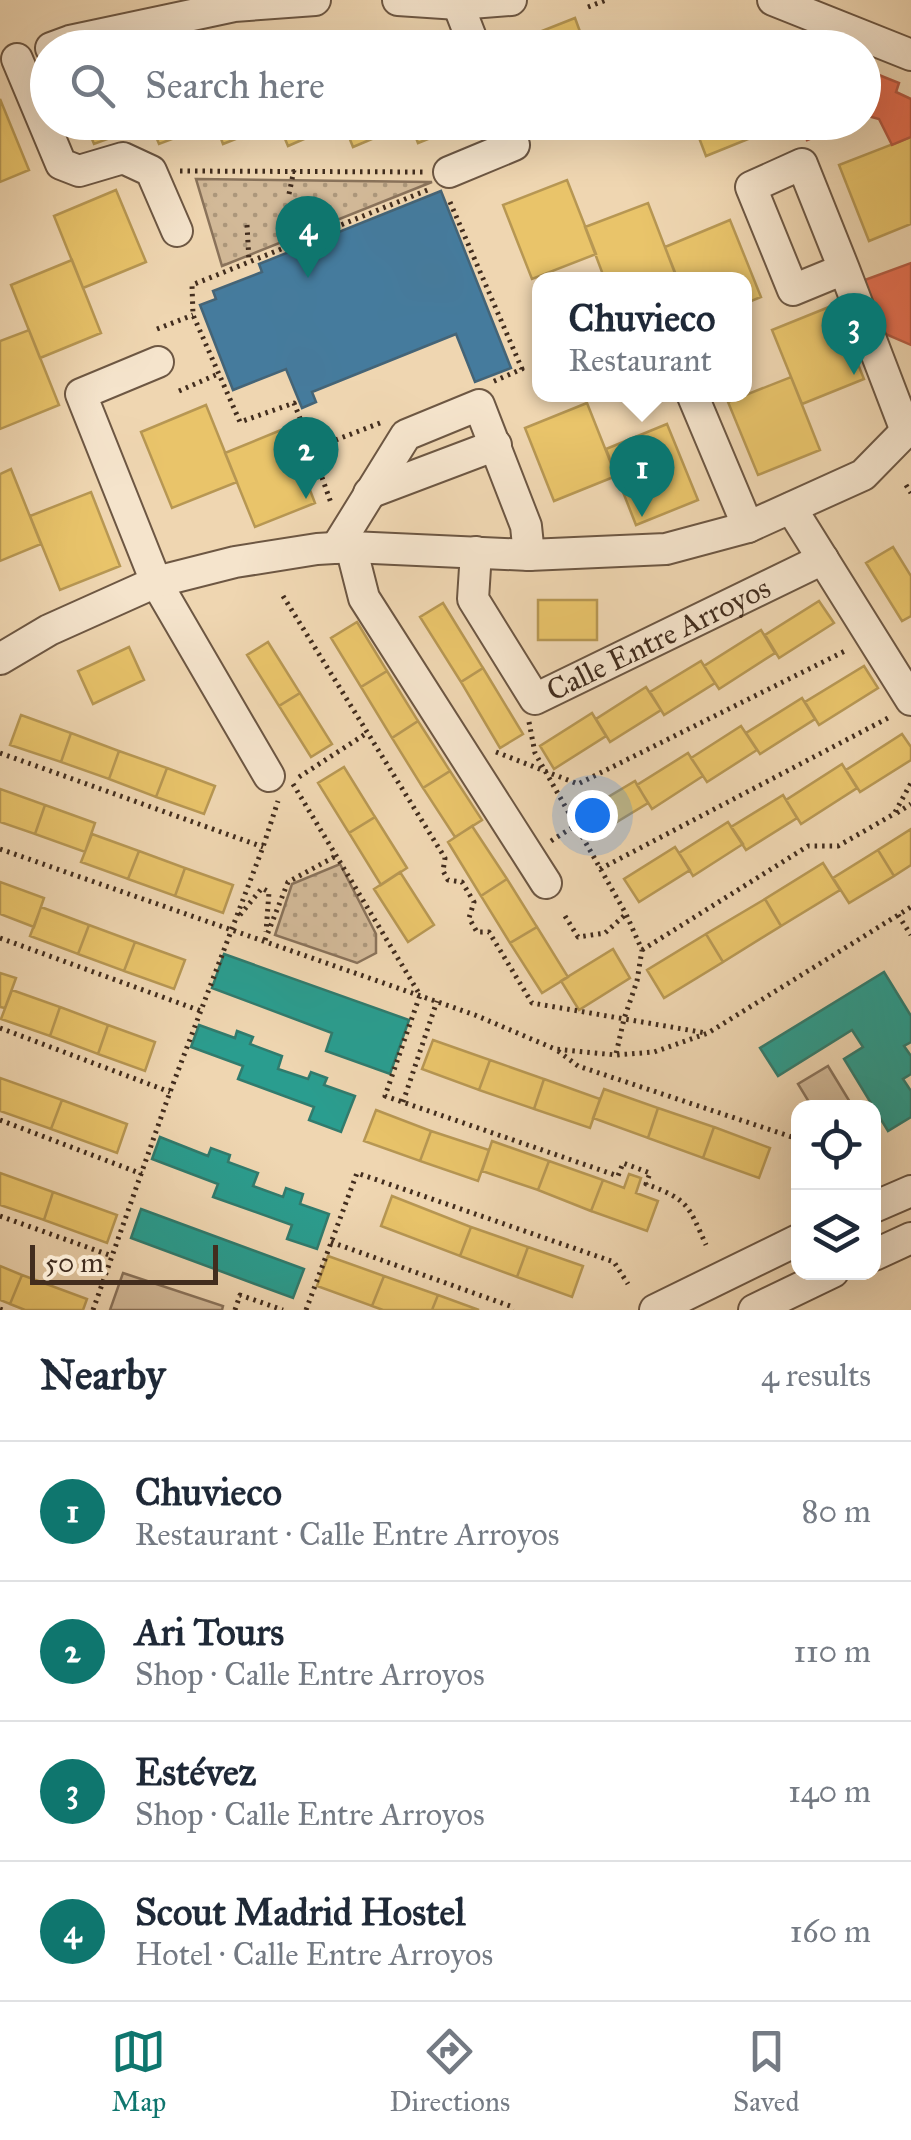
<!DOCTYPE html>
<meta charset="utf-8">
<style>
:root{--surface:#fff;--page:#f2f2f3;--text:#1f2937;--muted:#747a83;--line:#e0e1e3;--accent:#0f766e}
body{margin:0;font-family:"IM FELL Great Primer",serif;background:var(--page);color:var(--text)}
.controls{position:absolute;right:30px;bottom:30px;display:grid;overflow:hidden;border-radius:20px;box-shadow:0 10px 40px #0002}
.controls button{width:90px;height:90px;display:grid;place-items:center;padding:0;border:0;border-bottom:2px solid var(--line);background:var(--surface);color:var(--text);font:50px sans-serif}
.scale{position:absolute;left:30px;bottom:25px;width:188px;box-sizing:border-box;padding-left:10px;border:5px solid #422d1e;border-top:0;font-size:28px;line-height:35px;white-space:nowrap;color:#422d1e;-webkit-text-stroke:8px #f5e4cc;paint-order:stroke}
.you{position:absolute;left:592px;top:815px;width:35px;height:35px;margin:-25px;border:8px solid #fff;border-radius:50%;background:#1a73e8;box-shadow:0 0 0 15px #1a73e833}
.badge{display:grid;place-items:center;width:65px;height:65px;border-radius:50%;background:var(--accent);color:#fff;font-size:32px;font-weight:700}
.pin{position:absolute;translate:-50% -82px;filter:drop-shadow(0 2px 5px #0008)}
.pin::after{content:'';position:absolute;top:52px;width:35px;height:30px;background:inherit;clip-path:polygon(0 0,100% 0,50% 100%)}
.popup{position:absolute;left:532px;top:272px;width:220px;height:130px;box-sizing:border-box;display:grid;place-content:center;border-radius:20px;background:var(--surface);filter:drop-shadow(0 2px 8px #0005);font-size:32px;white-space:nowrap;color:var(--muted)}
.popup b{font-size:38px;color:var(--text)}
.popup::after{content:'';position:absolute;left:50%;top:100%;margin-left:-20px;border:20px solid transparent;border-top-color:var(--surface)}
.list{margin:0;padding:0;list-style:none}
h2{display:flex;justify-content:space-between;align-items:center;height:130px;margin:0;padding:0 40px;font-size:42px}
h2 small{font-size:32px;font-weight:400;color:var(--muted)}
.list li{display:grid;grid-template-columns:65px 1fr auto;gap:30px;align-items:center;box-sizing:border-box;height:140px;padding:0 40px;border-top:2px solid var(--line)}
.list b{display:block;font-size:38px;white-space:nowrap}
.list p{margin:0;font-size:32px;white-space:nowrap;color:var(--muted)}
.list em{font-size:32px;font-style:normal;color:var(--muted)}
.icon{flex:none;width:55px;height:55px;fill:none;stroke:currentColor;stroke-width:2;stroke-linecap:round;stroke-linejoin:round}
.map{position:relative;flex:none;width:911px;height:1310px;overflow:hidden}
.search{position:absolute;background:var(--surface);box-shadow:0 10px 40px #0002;left:30px;right:30px;top:30px;height:110px;display:flex;align-items:center;gap:25px;box-sizing:border-box;padding:0 35px;border-radius:55px;color:var(--muted);font-size:38px}
.sheet{height:690px;background:var(--surface)}
nav{display:flex;justify-content:space-around;align-items:center;box-sizing:border-box;height:140px;border-top:2px solid var(--line);background:var(--surface);font-size:28px;color:var(--muted)}
nav a{display:grid;justify-items:center;gap:5px}
nav .on{color:var(--accent)}
.map>svg:first-child{display:block}
.park{fill:url(#park-dots);stroke:#8a735b;stroke-width:2.5}
.pitch{fill:#d2b998;stroke:#8a735b;stroke-width:2.5}
.homes{fill:#e9c46a;stroke:#b79753;stroke-width:2.5}
.shops{fill:#e76f51;stroke:#b65b42;stroke-width:2.5}
.schools{fill:#2a9d8f;stroke:#317b6d;stroke-width:2.5}
.public{fill:#457b9d;stroke:#446477;stroke-width:2.5}
.lines{fill:none;stroke-linecap:round;stroke-linejoin:round}
.minor-casing{stroke:#6d5743;stroke-width:34}
.path{stroke:#422d1e;stroke-width:5;stroke-dasharray:2.5 5;stroke-linecap:butt}
.minor{stroke:#f5e4cc;stroke-width:30}
.labels{text-anchor:middle;dominant-baseline:central;stroke-width:10;stroke-linejoin:round;paint-order:stroke}
.street-label{font-size:30px;fill:#422d1e;stroke:#f5e4cc}
</style>
<div class="map">
<svg width="911" height="1310" viewBox="0 0 911 1310">
<defs>
<pattern id="park-dots" width="8" height="8" patternUnits="userSpaceOnUse" patternTransform="scale(2.5)"><rect width="8" height="8" fill="#d2b998"/><path d="M2 2h.1M6 6h.1" fill="none" stroke="#ac977b" stroke-width="1.8" stroke-linecap="round"/></pattern>
</defs>
<rect width="100%" height="100%" fill="#efd6b1"/>
<filter id="stains"><feTurbulence type="fractalNoise" baseFrequency=".002" numOctaves="4"/><feColorMatrix values="0 0 0 0 .2 0 0 0 0 .09 0 0 0 0 .02 0 0 0 .5 -.17"/></filter>
<radialGradient id="worn" r=".72"><stop offset=".6" stop-color="#630" stop-opacity="0"/><stop offset="1" stop-color="#630" stop-opacity=".3"/></radialGradient>
<path class="park" d="M196,179L432,182L222,266Z
M340,864L376,934V953L357,963L275,935L292,884Z"/>
<path class="pitch" d="M828,1066L853,1107H812L798,1084Z
M123,1273L223,1306L222,1310H110Z"/>
<path class="homes" d="M575,18L586,48H516L514,42Z
M0,99L29,170L0,182Z
M85,122H150L151,123L94,144Z
M150,122H215V123L159,144Z
M278,122L223,144L215,122Z
M343,122L288,146L278,122Z
M343,122H410V123L353,147Z
M410,122H470L418,143Z
M617,122H659L623,137Z
M693,122H764L768,131L706,156Z
M911,137V224L869,241L839,165Z
M567,180L596,254L532,279L503,205Z
M116,190L146,262L83,288L54,216Z
M648,203L676,276L666,280H605L585,227Z
M730,220L761,297L744,304V280H678L665,247Z
M72,260L101,333L40,358L11,285Z
M834,305L864,379L802,404L772,330Z
M29,330L59,405L0,429V341Z
M791,377L820,450L758,475L728,402Z
M587,403L616,476L554,501L525,428Z
M206,405L237,482L172,508L141,432Z
M667,424L698,500L636,525L606,449Z
M286,428L315,503L255,527L225,453Z
M11,469L41,544L0,561V474Z
M91,492L120,566L60,590L30,516Z
M893,547L911,576V616L902,621L866,563Z
M538,600H597V640H538Z
M819,601L834,623L779,658L765,635Z
M443,603L483,668L461,682L420,617Z
M357,622L387,671L361,687L331,638Z
M761,630L775,653L719,689L704,666Z
M268,642L300,693L279,706L247,655Z
M129,647L144,680L93,704L78,671Z
M701,661L715,683L664,715L650,692Z
M864,666L878,688L819,725L805,702Z
M483,668L523,734L500,748L461,682Z
M387,671L418,721L392,738L361,687Z
M646,687L661,710L610,742L596,719Z
M300,693L332,744L311,757L279,706Z
M802,698L815,719L760,754L746,733Z
M592,713L606,736L554,769L540,746Z
M21,715L71,733L61,762L10,745Z
M418,721L450,771L423,788L392,738Z
M741,726L757,750L707,782L691,758Z
M71,733L119,751L109,779L61,762Z
M902,734L911,747V760L860,792L846,770Z
M119,751L167,768L156,797L109,779Z
M688,753L703,776L652,809L637,785Z
M842,764L857,788L801,824L786,800Z
M344,767L375,817L349,833L318,783Z
M167,768L215,786L204,814L156,797Z
M450,771L482,820L455,837L423,788Z
M635,781L648,803L597,834L583,812Z
M0,789L45,805L35,834L0,822Z
M783,795L797,818L746,850L731,827Z
M45,805L95,823L85,852L35,834Z
M375,817L407,868L381,885L349,833Z
M728,822L743,844L693,876L679,853Z
M472,826L507,879L481,896L448,842Z
M911,829V865L894,876L878,850Z
M92,834L139,851L128,879L81,862Z
M675,847L690,870L639,902L624,879Z
M878,850L894,876L849,903L833,878Z
M139,851L185,868L175,896L128,879Z
M823,863L840,890L781,926L765,899Z
M185,868L233,885L223,913L175,896Z
M400,872L434,925L408,942L374,889Z
M507,879L537,927L510,943L481,896Z
M0,882L44,898L34,927L0,914Z
M765,899L781,926L723,962L706,934Z
M41,907L89,925L78,954L30,936Z
M89,925L135,942L124,971L78,954Z
M537,927L568,977L542,993L510,943Z
M706,934L723,962L664,998L647,970Z
M135,942L185,960L174,989L124,971Z
M613,949L630,978L579,1010L561,981Z
M0,973L16,978L5,1008L0,1007Z
M12,990L60,1007L50,1036L1,1019Z
M60,1007L108,1025L98,1054L50,1036Z
M108,1025L155,1042L145,1071L98,1054Z
M433,1040L490,1060L479,1090L422,1069Z
M490,1060L544,1079L534,1109L479,1090Z
M0,1078L62,1100L51,1129L0,1111Z
M544,1079L600,1099L590,1128L534,1109Z
M604,1089L658,1108L648,1138L593,1118Z
M62,1100L127,1124L117,1153L51,1129Z
M658,1108L714,1127L703,1158L648,1138Z
M376,1110L431,1131L420,1161L364,1141Z
M714,1127L770,1148L759,1178L703,1158Z
M431,1131L489,1150L478,1181L420,1161Z
M492,1141L549,1161L538,1190L482,1171Z
M549,1161L603,1180L591,1211L538,1190Z
M0,1173L53,1192L44,1220L0,1205Z
M629,1174L641,1178L636,1193L658,1201L647,1231L591,1211L603,1180L624,1188Z
M53,1192L117,1215L107,1243L44,1220Z
M392,1196L471,1227L460,1256L381,1226Z
M471,1227L528,1247L517,1277L460,1256Z
M528,1247L583,1266L572,1297L517,1277Z
M328,1256L384,1276L372,1306L317,1286Z
M0,1266L22,1275L10,1304L0,1300Z
M22,1275L87,1299L83,1310H25L10,1304Z
M384,1276L438,1295L432,1310H383L372,1306Z
M438,1295L479,1310H432Z"/>
<path class="shops" d="M864,69L899,83L896,92L911,99V137L892,145L879,119L868,116L864,118Z
M800,122H852L807,140Z
M911,263V345L881,332L862,281Z"/>
<path class="schools" d="M224,954L409,1020L390,1074L326,1051L332,1033L212,988Z
M884,972L911,1016V1042L904,1046L911,1056V1074L903,1079L911,1091V1117L888,1131L844,1059L863,1047L852,1030L778,1076L760,1048Z
M199,1025L235,1038L237,1031L253,1037L250,1044L282,1056L278,1069L308,1079L311,1072L327,1078L324,1085L355,1096L341,1132L309,1120L314,1107L238,1079L243,1066L191,1047Z
M160,1137L208,1156L211,1148L230,1155L228,1162L258,1173L253,1186L283,1197L286,1188L303,1194L300,1204L329,1214L317,1249L287,1239L292,1225L213,1197L218,1184L152,1159Z
M141,1209L304,1269L293,1298L131,1238Z"/>
<path class="public" d="M441,191L511,368L475,382L456,334L312,392L316,402L302,408L286,369L233,390L200,305L216,299L213,291L262,272L259,264Z"/>
<g class="lines">
<g class="minor-casing">
<g id="minor">
<path d="M398,0L458,4L511,0"/>
<path d="M773,0L911,55"/>
<path d="M458,4L475,48"/>
<path d="M51,48L70,41L234,6L315,0"/>
<path d="M17,59L61,164L79,171L123,158L151,171L177,231"/>
<path d="M449,172L514,145L505,122"/>
<path d="M844,269L793,290L751,187L802,164L844,269L906,431"/>
<path d="M158,362L81,394L156,582L269,776"/>
<path d="M692,394L748,527"/>
<path d="M369,493L496,445"/>
<path d="M791,508L911,700"/>
<path d="M351,547L364,598L546,883"/>
<path d="M336,548L406,435L479,405L526,526L529,555"/>
<path id="s1" d="M476,552L473,599L535,699L823,559"/>
<path d="M0,659L49,630L156,582L235,562L317,549L351,547L529,555L666,549L748,527L863,475L911,426"/>
<path d="M874,1207L911,1191"/>
<path d="M874,1255L911,1238"/>
<path d="M655,1310L798,1240"/>
<path d="M754,1310L833,1272"/>
</g>
</g>
<path class="path" d="M588,7L606,0
M180,171L424,172
M289,194L294,170
M450,202L522,369L492,382
M247,225L249,261
M157,329L193,315
M179,391L218,374
M380,423L312,449L294,403L240,422L193,315L192,285L430,189
M312,449L331,503
M906,485L911,493
M283,596L445,858L443,871L448,880L462,882L474,902L469,918L477,932H489L532,1003L706,1033
M529,722L535,753L626,914L642,950L637,981L624,1019L616,1054
M496,752L578,784L847,650
M0,753L263,847
M299,777L367,733
M293,784L420,995L385,1096L618,1176L623,1163L650,1173L646,1184C689,1200 688,1205 706,1245
M897,813L911,804
M551,841L576,825
M0,849L475,1015L555,1049L616,1055L654,1052L708,1033L911,907
M600,869L890,717
M240,915L262,888L269,892L266,932
M898,915L911,935
M565,916L578,937L605,933L626,914
M0,938L201,1011
M265,940L288,882L336,856
M642,950L808,846H838L894,814L911,783
M0,1028L170,1092
M558,1051L578,1066L798,1139
M403,1102L437,1001
M0,1120L142,1174
M0,1216L112,1256
M331,1242L510,1306L513,1310
M0,1309L3,1310
M93,1310L170,1092L263,847L278,801
M235,1310L240,1295L283,1310
M306,1310L357,1173L614,1262L628,1284"/>
<use href="#minor" class="minor"/>
</g>
<g class="labels">
<g class="street-label">
<text stroke="none"><textPath href="#s1" startOffset="302">Calle Entre Arroyos</textPath></text>
</g>
</g>
<rect width="100%" height="100%" filter="url(#stains)"/>
<rect width="100%" height="100%" fill="url(#worn)"/>
</svg>
<div class="controls">
<button><svg class="icon" aria-label="locate" viewBox="0 0 24 24"><circle cx="12" cy="12" r="6"/><path d="M12 2v4M12 18v4M2 12h4M18 12h4"/></svg></button>
<button><svg class="icon" aria-label="layers" viewBox="0 0 24 24"><path d="M12 4l9 5-9 5-9-5zM3 14l9 5 9-5"/></svg></button>
</div>
<div class="scale">50 m</div>
<div class="you"></div>
<div class="pin badge" style="left:642px;top:517px">1</div>
<div class="popup"><b>Chuvieco</b>Restaurant</div>
<div class="pin badge" style="left:306px;top:499px">2</div>
<div class="pin badge" style="left:854px;top:375px">3</div>
<div class="pin badge" style="left:308px;top:278px">4</div>
<div class="search"><svg class="icon" aria-label="search" viewBox="0 0 24 24"><circle cx="10" cy="10" r="6"/><path d="M15 15l6 6"/></svg>Search here</div>
</div>
<section class="sheet">
<h2>Nearby<small>4 results</small></h2>
<ul class="list">
<li><span class="badge">1</span><div><b>Chuvieco</b><p>Restaurant · Calle Entre Arroyos</p></div><em>80 m</em></li>
<li><span class="badge">2</span><div><b>Ari Tours</b><p>Shop · Calle Entre Arroyos</p></div><em>110 m</em></li>
<li><span class="badge">3</span><div><b>Estévez</b><p>Shop · Calle Entre Arroyos</p></div><em>140 m</em></li>
<li><span class="badge">4</span><div><b>Scout Madrid Hostel</b><p>Hotel · Calle Entre Arroyos</p></div><em>160 m</em></li>
</ul>
</section>
<nav>
<a class="on"><svg class="icon" aria-label="map" viewBox="0 0 24 24"><path d="M3 6l6-2 6 2 6-2v14l-6 2-6-2-6 2zM9 4v14M15 6v14"/></svg>Map</a>
<a><svg class="icon" aria-label="directions" viewBox="0 0 24 24"><path d="M12 3l9 9-9 9-9-9zM9 14v-3h6M13 9l2 2-2 2"/></svg>Directions</a>
<a><svg class="icon" aria-label="saved" viewBox="0 0 24 24"><path d="M7 4h10v16l-5-4-5 4z"/></svg>Saved</a>
</nav>
